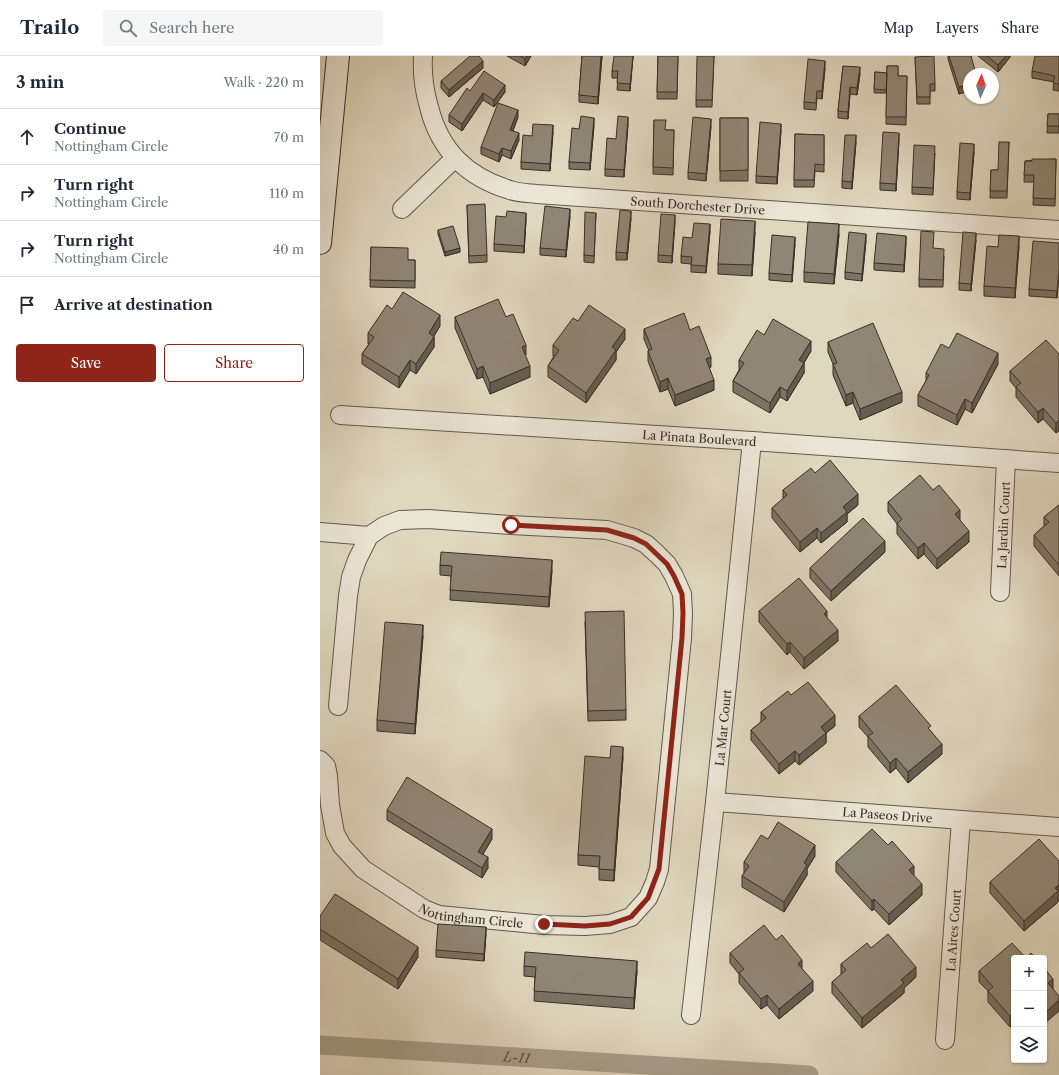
<!DOCTYPE html>
<meta charset="utf-8">
<style>
:root{--surface:#fff;--page:#f6f6f7;--text:#1f2937;--muted:#747a83;--line:#e0e1e3;--accent:#8f2418}
body{margin:0;font-family:"Libre Caslon Text",serif;background:var(--page);color:var(--text)}
.controls{position:absolute;right:12px;bottom:12px;display:grid;overflow:hidden;border-radius:4px;box-shadow:0 1px 3px #0004}
.controls button{width:36px;height:36px;display:grid;place-items:center;padding:0;border:0;border-bottom:1px solid var(--line);background:var(--surface);color:var(--text);font:20px sans-serif}
.compass{position:absolute;left:643px;top:12px;width:36px;height:36px;border-radius:50%;background:var(--surface);box-shadow:0 1px 3px #0004;rotate:3deg}
.stop{position:absolute;width:12px;height:12px;margin:-9px;border:3px solid #8f2418;border-radius:50%;background:#fff}
.stop.end{background:#8f2418;border-color:#fff;box-shadow:0 1px 4px #0008}
.list{margin:0;padding:0;list-style:none}
h2{display:flex;justify-content:space-between;align-items:center;height:52px;margin:0;padding:0 16px;font-size:17px}
h2 small{font-size:13px;font-weight:400;color:var(--muted)}
.list li{display:grid;grid-template-columns:26px 1fr auto;gap:12px;align-items:center;box-sizing:border-box;height:56px;padding:0 16px;border-top:1px solid var(--line)}
.list b{display:block;font-size:15px;white-space:nowrap}
.list p{margin:0;font-size:13px;white-space:nowrap;color:var(--muted)}
.list em{font-size:13px;font-style:normal;color:var(--muted)}
.actions{display:flex;gap:8px;padding:12px 16px}
.actions a{flex:1;padding:9px 0;border:1px solid var(--accent);border-radius:4px;text-align:center;font-size:14px;color:var(--accent)}
.actions .main{background:var(--accent);color:#fff}
.icon{flex:none;width:22px;height:22px;fill:none;stroke:currentColor;stroke-width:2;stroke-linecap:round;stroke-linejoin:round}
.map{position:relative;flex:none;width:739px;height:1019px;overflow:hidden}
header{display:flex;align-items:center;gap:24px;box-sizing:border-box;height:56px;padding:0 20px;background:var(--surface);border-bottom:1px solid var(--line)}
header strong{font-size:19px}
nav{display:flex;gap:22px;margin-inline-start:auto;font-size:14px}
.search{width:280px;height:36px;background:var(--page);display:flex;align-items:center;gap:10px;box-sizing:border-box;padding:0 14px;border-radius:4px;color:var(--muted);font-size:15px}
main{display:flex}
aside{flex:1;background:var(--surface)}
.map>svg:first-child{display:block}
.lines{fill:none;stroke-linecap:round;stroke-linejoin:round}
.canal{stroke:#a79e8a;stroke-width:19}
.street-casing{stroke:#62594b;stroke-width:20}
.secondary-casing{stroke:#392f25;stroke-width:24}
.street{stroke:#eae5d5;stroke-width:18}
.secondary{stroke:#eae5d5;stroke-width:22}
.wall{fill:#7b7365;stroke:#392f25}
.shaded-wall{fill:#645e52;stroke:#392f25}
.building{fill:#8f8675;stroke:#392f25}
.route{stroke:#8f2418;stroke-width:5}
.labels{text-anchor:middle;dominant-baseline:central;stroke-width:4;stroke-linejoin:round;paint-order:stroke}
.street-label{font-size:12px;fill:#392f25;stroke:#eae5d5}
.water-label{font-size:13px;font-style:italic;fill:#544b3e;stroke:#eae5d5}
</style>
<header>
<strong>Trailo</strong>
<div class="search"><svg class="icon" aria-label="search" viewBox="0 0 24 24"><circle cx="10" cy="10" r="6"/><path d="M15 15l6 6"/></svg>Search here</div>
<nav><a>Map</a><a>Layers</a><a>Share</a></nav>
</header>
<main>
<aside>
<h2>3 min<small>Walk · 220 m</small></h2>
<ul class="list">
<li><svg class="icon" aria-label="ahead" viewBox="0 0 24 24"><path d="M12 20V5M6 11l6-6 6 6"/></svg><div><b>Continue</b><p>Nottingham Circle</p></div><em>70 m</em></li>
<li><svg class="icon" aria-label="right" viewBox="0 0 24 24"><path d="M7 20v-9h11M14 6l5 5-5 5"/></svg><div><b>Turn right</b><p>Nottingham Circle</p></div><em>110 m</em></li>
<li><svg class="icon" aria-label="right" viewBox="0 0 24 24"><path d="M7 20v-9h11M14 6l5 5-5 5"/></svg><div><b>Turn right</b><p>Nottingham Circle</p></div><em>40 m</em></li>
<li><svg class="icon" aria-label="arrive" viewBox="0 0 24 24"><path d="M6 21V4h12l-3 4 3 4H6"/></svg><div><b>Arrive at destination</b></div></li>
</ul>
<div class="actions"><a class="main">Save</a><a>Share</a></div>
</aside>
<div class="map">
<svg width="739" height="1019" viewBox="0 0 739 1019">
<rect width="100%" height="100%" fill="#dfd7be"/>
<filter id="stains"><feTurbulence type="fractalNoise" baseFrequency=".005" numOctaves="4"/><feColorMatrix values="0 0 0 0 .2 0 0 0 0 .09 0 0 0 0 .02 0 0 0 .5 -.17"/></filter>
<radialGradient id="worn" r=".72"><stop offset=".6" stop-color="#630" stop-opacity="0"/><stop offset="1" stop-color="#630" stop-opacity=".3"/></radialGradient>
<g class="lines">
<path class="canal" id="s1" d="M0,989L489,1019"/>
<g class="street-casing">
<g id="street">
<path id="s2" d="M103,0C102,17 104,34 109,51C120,95 147,121 190,134C198,137 208,137 217,138L739,174"/>
<path d="M82,153L135,102"/>
<path id="s3" d="M20,359L432,385L739,407"/>
<path d="M0,476L49,480"/>
<path id="s4" d="M680,536L686,403"/>
<path id="s5" d="M0,704L6,710L8,720L10,749L15,777L22,790L43,813L104,853L119,859L224,869L265,870L290,868L311,861L328,842L335,826L339,813L362,582L363,557L362,538L354,520L347,508L337,498L326,488L314,482L287,474L191,469L108,463L80,464L64,470L49,480L37,504L31,521L28,540L18,650"/>
<path id="s6" d="M395,746L739,771"/>
<path id="s7" d="M371,959L395,746L432,385"/>
<path id="s8" d="M625,984L641,764"/>
</g>
</g>
<g class="secondary-casing">
<path id="secondary" d="M0,187L18,0"/>
</g>
<use href="#street" class="street"/>
<use href="#secondary" class="secondary"/>
</g>
<path class="wall" d="M187,0H211L205,10Z
M262,0H282L278,48L259,46V39Z
M313,0L310,35L297,34L298,22H292V15Z
M338,0H358L357,43H337Z
M394,0L392,51H376V44Z
M628,0H651L649,18V35L639,38L628,3Z
M658,0H690V1L678,16Z
M739,0V35L733,34L734,26L712,22V15Z
M595,1L615,28V35H610V48H597Z
M523,10L540,18L537,39L530,38L528,63L518,62V55Z
M567,10H578V20H587L586,69L566,68L567,22L566,37H554L555,16L567,17V20Z
M163,12L129,41L121,32V25Z
M505,12L502,43L497,42L496,54L484,53V46Z
M150,35L185,36L174,51L163,44L142,75L129,66V59Z
M728,58H739V77H727Z
M198,61L193,75L199,84L191,103L182,99L179,106L161,98V91Z
M400,62H428V125H400Z
M334,64L346,74H354L353,119L333,118Z
M308,68L304,121L285,120V113L296,83Z
M274,69L270,114L249,113V106L259,73Z
M391,70L386,125L368,123V116Z
M461,75L457,128L436,127V120Z
M233,76L230,115L201,113V106L212,80Z
M475,78L504,79V116L495,115L494,131H474Z
M579,84L576,135L560,134V127Z
M536,86L532,133L522,132V125Z
M689,86L687,142H670L671,114H678Z
M654,96L650,144L637,143V136Z
M615,97L613,139L592,138V131Z
M736,103L735,150L713,149L714,126H704L705,105Z
M147,149L167,199V206L149,207Z
M276,157L274,207L264,206V199Z
M250,160L246,201L220,199V192Z
M186,161L206,164L204,197L174,195V188Z
M311,162L307,204H296V196Z
M355,166L352,207L338,206V199Z
M118,174L140,196L125,200L118,178Z
M390,175L386,217L371,216V208L361,207V200L372,182Z
M435,176L432,220L398,218V208Z
M519,179L514,228L484,226V216Z
M656,184L651,235L639,234V227Z
M546,185L542,225L525,223V216Z
M586,187L584,216L554,214V207Z
M739,187L737,242L709,240V233Z
M475,188L472,226L449,224V217Z
M699,190L695,242L664,240V230L678,191Z
M51,191L88,204H95V232L50,231Z
M613,192L624,200L623,231H599V223Z
M72,253L120,270L114,280V291L96,318L90,314L79,332L42,308V298L49,288H48V277Z
M135,261H186L206,299L205,300L210,321L170,338L163,321L157,323L135,272Z
M258,265L305,283L296,296V304L266,347L228,321V310L234,300H233V289Z
M324,273L370,274L391,311L389,312L394,334L355,350L348,333L340,336L328,305V295H329L324,283Z
M444,279L491,295L484,307V317L467,345L460,341L450,357L413,336V325L419,314V304Z
M508,286L582,346L540,364L533,347L526,350L513,319V308L508,296Z
M629,292L678,308L652,357L645,353L637,369L598,350V339L606,325V317Z
M739,298L736,377L723,363L718,367L696,341V332L690,325V315Z
M495,417L538,449L527,458V466L501,487L497,482L480,496L452,462V452L463,443V434Z
M613,434L640,464L649,486L617,513L604,498L598,503L577,478V468L568,456V446Z
M739,449V520L714,490V479L724,470V461Z
M565,496L511,545L490,522V512Z
M120,509L232,514L229,551L130,544L131,520L120,519Z
M439,555L507,562L518,585L484,613L470,596L467,599L439,566Z
M265,566L306,654V664L268,665Z
M103,580L95,678L57,675V664Z
M471,639L515,670L506,677V687L479,709L475,705L459,718L431,684V674L441,666V656Z
M539,660L611,675L622,698L588,727L576,712L570,717L548,691V681L539,671Z
M303,701L294,825L279,824V811L258,809V799L290,702Z
M67,754L172,783L163,798L168,812L162,822L67,764Z
M448,783L495,800L487,813V819L464,856L422,831V820L424,817V806Z
M739,805V839L738,840V846L704,875L670,837V826Z
M516,806L594,820L602,839L569,869L554,853L552,855L516,816Z
M0,860L98,901L78,933L0,884Z
M166,878L164,905L116,901V894Z
M551,892L596,921L584,932V937L542,972L512,937V926L521,919V908Z
M410,897L482,913L493,935L459,963L447,949L441,953L419,927V918L410,907Z
M706,902L690,971L668,946V935L659,926V915Z
M204,910L317,915L314,953L214,945L215,921L204,920Z"/>
<path class="shaded-wall" d="M207,0H211L205,10V3Z
M281,0H282L278,48V41Z
M313,0L310,35V28Z
M686,0H690V1L678,16V9Z
M163,5V12L129,41V34Z
M505,5V12L502,43V35Z
M540,11V18L537,39V32Z
M649,28V35L639,38V31Z
M185,29V36L174,51V44Z
M530,31V38L528,63V56Z
M163,37V44L142,75V68Z
M198,54V61L190,81V74Z
M308,61V68L304,121V114Z
M274,62V69L270,114V107Z
M391,63V70L386,125V118Z
M461,68V75L457,128V121Z
M233,69V76L230,115V108Z
M199,77V84L191,103V95Z
M579,77V84L576,135V128Z
M536,79V86L532,133V126Z
M654,88V96L650,144V137Z
M182,92V99L179,106V98Z
M250,153V160L246,201V194Z
M311,155V162L307,204V197Z
M206,157V164L204,197V190Z
M355,159V166L352,207V200Z
M435,165V176L432,220V209Z
M390,168V175L386,217V210Z
M519,168V179L514,228V218Z
M656,177V184L651,235V228Z
M546,178V185L542,225V218Z
M586,180V187L584,216V209Z
M699,180V190L695,242V232Z
M475,181V188L472,226V219Z
M140,192V196L125,200V196Z
M739,214V221L737,242V235Z
M120,259V270L109,288V277Z
M305,273V283L296,296V304L266,347V337L292,291Z
M114,281V291L96,318V308Z
M491,285V295L479,314V304Z
M206,289V299L202,301V291Z
M678,297V308L652,357V347Z
M391,301V311L386,314V303Z
M90,304V314L79,332V321Z
M484,307V317L467,345V335Z
M163,310V321L157,323V313Z
M210,310V321L170,338V327Z
M348,322V333L340,336V326Z
M394,324V334L355,350V339Z
M460,331V341L450,357V347Z
M533,336V347L526,350V339Z
M582,336V346L540,364V353Z
M645,343V353L637,369V359Z
M723,352V363L718,367V356Z
M739,364V375L736,377V367Z
M538,438V449L527,458V466L501,487V477L523,451Z
M640,454V465L635,458Z
M497,472V482L480,496V486Z
M649,475V486L617,513V503Z
M565,485V496L511,545V535Z
M604,487V498L598,503V492Z
M232,504V514L229,551V541Z
M507,555V566L504,558Z
M103,569V580L95,678V668Z
M518,574V585L484,613V602Z
M470,586V596L467,599V588Z
M515,659V670L506,677V687L479,709V699L501,671Z
M622,688V698L588,727V716Z
M303,691V701L294,825V814Z
M475,695V705L459,718V708Z
M576,702V712L570,717V707Z
M172,773V783L158,806V796Z
M495,789V800L487,813V819L464,856V846L484,807Z
M168,801V812L162,822V812Z
M594,810V820L589,814Z
M602,828V839L569,869V858Z
M739,829V839L738,840V846L704,875V865Z
M554,843V853L552,855V845Z
M166,871V878L164,905V898Z
M98,891V901L78,933V923Z
M482,904V914L478,908Z
M317,905V915L314,953V942Z
M596,911V921L584,932V937L542,972V962L581,924Z
M733,923V933L728,927Z
M493,925V935L459,963V953Z
M447,939V949L441,953V943Z
M739,944V955L724,968V958Z
M694,957V967L690,971V960Z"/>
<path class="building" d="M150,0H159L163,5L129,34L121,25Z
M200,0H207L205,3Z
M262,0H281L278,41L259,39Z
M294,0H313L310,28L297,27L298,15H292Z
M338,0H358L357,36H337Z
M377,0H394L392,44H376Z
M614,0L615,28H610V41H597L595,1Z
M629,0H651L656,18H649V28L639,31Z
M667,0H686L678,9Z
M715,0H739V28L733,27L735,20L712,15Z
M488,3L505,5L502,35H497L496,47L484,46Z
M523,10L540,11L537,32L530,31L528,56L518,55Z
M567,10H578V20H587L586,61H566Z
M164,15L185,29L174,44L163,37L142,68L129,59L147,32L150,35Z
M555,16L567,17L566,34L554,33Z
M178,47L198,54L190,74L199,77L191,95L182,92L179,98L161,91Z
M728,58H739V70H727Z
M261,60L274,62L270,107L249,106L252,72L259,73Z
M298,60L308,61L304,114L285,113L287,82L296,83Z
M373,61L391,63L386,118L368,116Z
M400,62H428V114L400,115Z
M334,64H346L345,74H354L353,112L333,111Z
M440,66L461,68L457,121L436,120Z
M213,68L233,69L230,108L201,106L203,79L212,80Z
M563,76L579,77L576,128L560,127Z
M475,78L504,79V109L495,108L494,124H474Z
M525,79H536L532,126L522,125Z
M679,86H689L687,135H670L671,114H678Z
M640,87L654,88L650,137L637,136Z
M594,89L615,90L613,132L592,131Z
M712,103H736L735,143L713,142L714,119H704L705,105H712Z
M165,148L167,199L149,200L147,149Z
M225,150L250,153L246,194L220,192Z
M300,154L311,155L307,197L296,196Z
M187,155L206,157L204,190L174,188L176,160L186,161Z
M265,156L276,157L274,200L264,199Z
M341,158L355,159L352,200L338,199Z
M401,163L435,165L432,209L398,208Z
M488,166L519,168L514,218L484,216Z
M374,167L390,168L386,210L371,209L372,201L361,200L363,181L372,182Z
M133,170L140,192L125,196L118,174Z
M601,175L614,176L613,192L624,193L623,224L599,223Z
M529,176L546,178L542,218L525,216Z
M643,176L656,177L651,228L639,227Z
M557,177L586,180L584,209L554,207Z
M452,179L475,181L472,219L449,217Z
M679,179L699,180L695,232L664,230L667,190L678,191Z
M713,185L739,187V214L737,235L709,233Z
M51,191L88,192V204H95V225L50,224Z
M83,236L120,259L109,277L114,281L96,308L90,304L79,321L42,298L54,281L48,277L67,249L72,253Z
M178,243L186,261L193,258L206,289L202,291L210,310L170,327L163,310L157,313L135,261Z
M269,249L305,273L292,291L296,294L266,337L228,310L239,294L233,289L253,262L258,265Z
M364,257L370,274L379,270L391,301L386,303L394,324L355,339L348,322L340,326L328,295L332,293L324,273Z
M453,263L491,285L479,304L484,307L467,335L460,331L450,347L413,325L424,307L419,304L437,274L444,279Z
M553,267L582,336L540,353L533,336L526,339L513,308L517,307L508,286Z
M637,277L678,297L652,347L645,343L637,359L598,339L609,319L606,317L621,288L629,292Z
M726,284L739,298V364L736,367L723,352L718,356L696,331L701,327L690,315Z
M510,404L538,438L523,451L527,456L501,477L497,472L480,486L452,452L467,439L463,434L491,412L495,417Z
M600,419L613,434L619,429L640,454L635,458L649,475L617,503L604,487L598,492L577,468L582,463L568,446Z
M739,449V509L714,479L729,466L724,461Z
M543,462L565,485L511,535L490,512Z
M121,496L232,504L229,541L130,534L132,510L120,509Z
M479,522L507,555L504,558L518,574L484,602L470,586L467,588L439,555Z
M304,555L306,654L268,655L265,556Z
M65,566L103,569L95,668L57,664Z
M488,626L515,659L501,671L506,677L479,699L475,695L459,708L431,674L446,662L441,656L468,635L471,639Z
M576,629L611,670L608,672L622,688L588,716L576,702L570,707L548,680L553,677L539,660Z
M291,690L303,691L294,814L279,813L280,800L258,799L265,700L290,702Z
M87,721L172,773L158,796L168,801L162,812L67,754Z
M458,766L495,789L484,807L487,809L464,846L422,820L429,810L424,806L441,779L448,783Z
M552,773L568,789L572,785L594,810L589,814L602,828L569,858L554,843L552,845L516,806Z
M719,783L739,805V829L735,832L738,835L704,865L670,826Z
M15,838L98,891L78,923L0,873V860Z
M118,868L166,871L164,898L116,894Z
M444,869L456,884L462,879L482,904L478,908L493,925L459,953L447,939L441,943L419,917L424,913L410,897Z
M568,878L596,911L581,924L584,927L542,962L512,926L526,914L521,908L547,887L551,892Z
M692,887L706,902L711,897L715,902H694V957L690,960L668,935L673,931L659,915Z
M205,896L317,905L314,942L214,935L216,911L204,910Z
M724,912L733,923L728,927L739,940V944L724,958Z"/>
<g class="lines">
<path class="route" d="M191,469L287,474L314,482L326,488L347,508L354,520L362,538L363,557L362,582L339,813L328,842L311,861L290,868L265,870L224,868"/>
</g>
<g class="labels">
<g class="street-label">
<text stroke="none"><textPath href="#s2" startOffset="362">South Dorchester Drive</textPath></text>
<text stroke="none"><textPath href="#s3" startOffset="360">La Pinata Boulevard</textPath></text>
<text stroke="none"><textPath href="#s4" startOffset="67">La Jardin Court</textPath></text>
<text stroke="none"><textPath href="#s7" startOffset="289">La Mar Court</textPath></text>
<text stroke="none"><textPath href="#s6" startOffset="173">La Paseos Drive</textPath></text>
<text stroke="none"><textPath href="#s5" startOffset="243">Nottingham Circle</textPath></text>
<text stroke="none"><textPath href="#s8" startOffset="110">La Aires Court</textPath></text>
</g>
<g class="water-label">
<text stroke="none"><textPath href="#s1" startOffset="197">L-11</textPath></text>
</g>
</g>
<rect width="100%" height="100%" filter="url(#stains)"/>
<rect width="100%" height="100%" fill="url(#worn)"/>
</svg>
<div class="controls">
<button>+</button>
<button>−</button>
<button><svg class="icon" aria-label="layers" viewBox="0 0 24 24"><path d="M12 4l9 5-9 5-9-5zM3 14l9 5 9-5"/></svg></button>
</div>
<svg class="compass" viewBox="-18 -18 36 36"><path d="M0-13l5 13h-10z" fill="#e53935"/><path d="M0 13l5-13h-10z" fill="#747a83"/></svg>
<div class="stop" style="left:191px;top:469px"></div>
<div class="stop end" style="left:224px;top:868px"></div>
</div>
</main>
